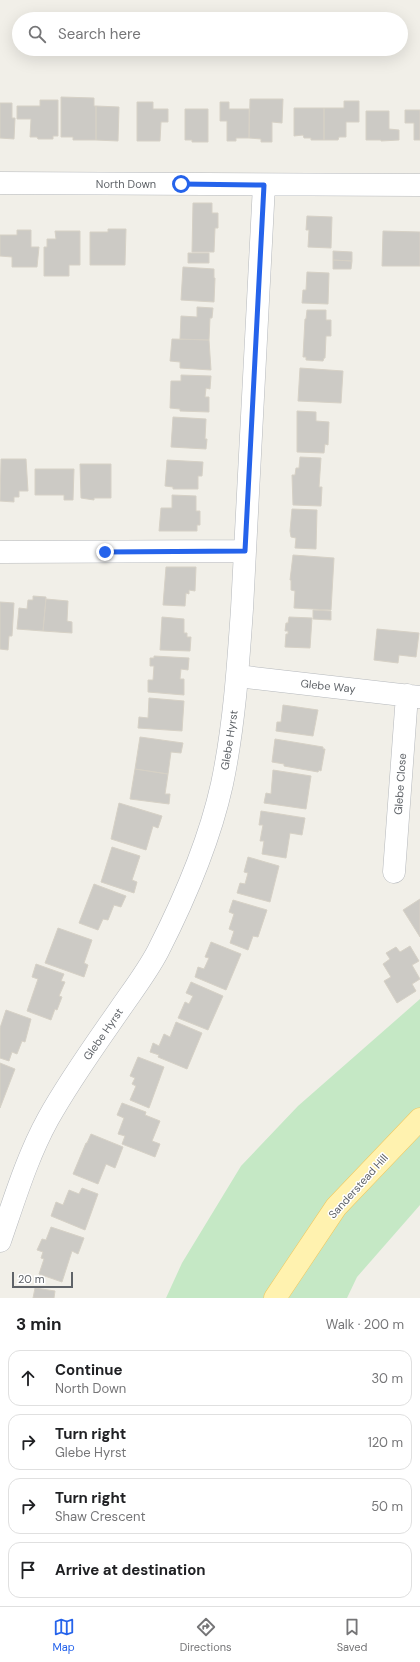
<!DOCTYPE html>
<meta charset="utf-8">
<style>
:root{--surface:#fff;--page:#f6f6f6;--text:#202124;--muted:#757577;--line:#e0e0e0;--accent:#2563eb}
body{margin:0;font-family:"DM Sans",sans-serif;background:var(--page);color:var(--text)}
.scale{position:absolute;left:12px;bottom:10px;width:61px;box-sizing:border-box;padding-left:4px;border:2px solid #5f6368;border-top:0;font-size:11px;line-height:14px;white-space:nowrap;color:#5f6368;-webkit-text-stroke:3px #fff;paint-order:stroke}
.stop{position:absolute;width:12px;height:12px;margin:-9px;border:3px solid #2563eb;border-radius:50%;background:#fff}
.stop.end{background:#2563eb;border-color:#fff;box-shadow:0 1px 4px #0008}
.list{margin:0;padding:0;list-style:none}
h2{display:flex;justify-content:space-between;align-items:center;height:52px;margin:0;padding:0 16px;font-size:17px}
h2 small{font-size:13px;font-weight:400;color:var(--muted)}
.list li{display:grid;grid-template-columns:26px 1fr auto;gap:12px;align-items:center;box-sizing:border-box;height:56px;margin:0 8px 8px;padding:0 8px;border:1px solid var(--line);border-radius:12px}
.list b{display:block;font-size:15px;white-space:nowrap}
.list p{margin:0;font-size:13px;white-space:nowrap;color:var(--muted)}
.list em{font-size:13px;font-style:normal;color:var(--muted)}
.icon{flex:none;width:22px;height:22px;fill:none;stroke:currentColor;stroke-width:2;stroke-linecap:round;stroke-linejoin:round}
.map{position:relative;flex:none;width:420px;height:1298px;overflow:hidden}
.search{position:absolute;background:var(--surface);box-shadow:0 4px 16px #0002;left:12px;right:12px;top:12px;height:44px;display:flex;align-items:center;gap:10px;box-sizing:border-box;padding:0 14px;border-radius:22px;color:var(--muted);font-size:15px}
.sheet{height:308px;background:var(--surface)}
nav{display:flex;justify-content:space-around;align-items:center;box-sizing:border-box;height:56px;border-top:1px solid var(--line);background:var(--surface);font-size:11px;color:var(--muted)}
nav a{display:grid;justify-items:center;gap:2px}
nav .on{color:var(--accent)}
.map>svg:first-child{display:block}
.green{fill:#c5e8c5}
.building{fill:#cccac5;stroke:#d6d1c6}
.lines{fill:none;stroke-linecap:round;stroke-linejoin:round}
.minor-casing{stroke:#b5b8bc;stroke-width:23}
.major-casing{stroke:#f2c960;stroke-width:23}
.minor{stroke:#fff;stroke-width:22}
.major{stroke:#fff2af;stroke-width:22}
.route{stroke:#2563eb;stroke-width:5}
.labels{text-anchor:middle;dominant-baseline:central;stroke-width:3;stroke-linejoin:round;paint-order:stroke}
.street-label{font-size:11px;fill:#5f6368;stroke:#fff}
</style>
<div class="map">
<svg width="420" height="1298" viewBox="0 0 420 1298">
<rect width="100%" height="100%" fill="#f1efe8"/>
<path class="green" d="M420,999V1205L357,1277L347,1298H166L182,1263L241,1166L298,1106Z"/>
<path class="building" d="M61,97L94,98V106H96V140H73V137H61Z
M250,99H283L282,123L272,122V142H261V139L249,138Z
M40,100H58V136H53V139H38L37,137H30L31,119H17V106H40Z
M344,101H359V122H346V137H339L338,140H324V108H344Z
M137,102H153V109H168V122H161L160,141H137Z
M220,102H229V109H249V138H236V141H227V121H220Z
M0,103H12V118H15L14,139L0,138Z
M96,106L119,107L118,141L96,140Z
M294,108H324V140H311V138H304L303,135L294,136Z
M185,109H208V142H192V140H185Z
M405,110H420V140H414V123H405Z
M366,111H389V129L399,130V140L381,141V140H366Z
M193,203H212V213H218V228H215L214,252H192Z
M307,216L332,217L331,248L308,247L309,230H306Z
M108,229H126L125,265H90V232H108Z
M17,230H31V247H39L37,267H12V257L0,256V235H17Z
M55,231H80V265H69V276H44V247H47V239H56Z
M383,231L420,232V266H382Z
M333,251L352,252V261L333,260Z
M188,253H209V263H188Z
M333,260L352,261L351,269H333Z
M183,267L214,269V278H215L214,302L181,300Z
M307,272L329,273L328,304L302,303L303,290H306Z
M197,307L213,308L212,318H210L209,340L180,339L181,316L197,317Z
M307,310H326V320H331V336H326L325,358H324L323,361L306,360V357H303L305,319H306Z
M172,339L209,340L211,370L180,368V362L170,361Z
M300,368L343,371L341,403L298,401Z
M181,375L211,376L210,389L206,388L205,397H209V412L180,411V409L170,408L171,381H181Z
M297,411L316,412V421L329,422L328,445L325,444L324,453L297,452Z
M173,417L206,419L205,439H207L206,449L171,447Z
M300,457L321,458L319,487H322L321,506L293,505L292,475H295L296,468H299Z
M1,459H26L28,491H19V497H14V502L0,501Z
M167,460L203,462L202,476H198V489H173V487L165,486Z
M80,464H111V498H94V500L81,498Z
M35,469H74L73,500H64V495H35Z
M172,495L196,496V511H200V525H197V531H159L161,508H172Z
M292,509L317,510L316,549L295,548L296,538L291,537L290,531Z
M293,555L334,558L331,610L294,608L295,591L291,590V580H290Z
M166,567H196L195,591L189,590V594L186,593L185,606L163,605Z
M33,596L46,597L43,631L17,629L19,608L27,609L28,600H33Z
M46,599L68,601L67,621L72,622V633L43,631Z
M0,602L14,603L12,636H9L8,650L0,649Z
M313,610L331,611V620L313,619Z
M162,617L184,619V633H187V637H191L190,651L160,650Z
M289,617L312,618L310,648L285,647L286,634H288V631H285L286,623H288Z
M377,629L419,633L416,657L399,655L398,663L374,660Z
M154,656L189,658L188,670L181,669L180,679H184V695L148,692V680H153L154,666H150V658H154Z
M149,698L184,701L182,731L138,728L139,717L148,718Z
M283,705L318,710L313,736L276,731L277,722H281Z
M140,737L183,743L181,753L171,752L168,774L135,769Z
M275,739L323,747V749H325L321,771L319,770L318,772L284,766V764L272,762Z
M135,769L168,774L165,794H170L169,804L130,799Z
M273,770L311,776L306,809L264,803L266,793L271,794Z
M119,803L162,816L158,828L153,826L146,850L111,839Z
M261,811L305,818L302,835L290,833L286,858L262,854L264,841H260L263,825H259Z
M112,847L140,856L132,880L137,882L134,893L101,882Z
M248,857L279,866L270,902L237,893L240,883L245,884L248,873L244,872Z
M94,884L126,896L121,907L114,905L108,920L103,919L98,930L79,923Z
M420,899V937L403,910Z
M233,900L267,910L258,937L253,936L248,950L230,943L234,931L229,929L234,914L229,912Z
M58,928L92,940L84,963L88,965L84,977L45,963Z
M211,942L241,954L226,990L195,977L198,967L204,969L209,958L205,957Z
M410,946L419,961L412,965L420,979L412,984L416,991L397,1003L384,981L391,977L383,964L390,959L386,953L396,947L400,952Z
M36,964L64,974L61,981L65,982L59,996L62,997L57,1010L55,1009L51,1020L27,1011L38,979L32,977Z
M191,982L223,996L208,1030L178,1018L185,1002L189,1004L193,996L186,993Z
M6,1010L31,1019L25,1042L22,1041L17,1054L12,1052L9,1061L0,1058V1028Z
M176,1022L202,1033L187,1069L158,1057L159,1055L150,1052L153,1043L159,1046L164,1034L170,1037Z
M138,1057L164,1067L149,1108L130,1100L136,1086L132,1084L135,1078L130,1076Z
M0,1063L15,1069L0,1108Z
M122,1103L146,1112L145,1115L160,1121L152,1141L160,1144L155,1157L122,1144L125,1136L118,1134L124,1118L117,1115Z
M91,1134L123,1147L115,1168L106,1164L98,1184L73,1174L86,1143H87Z
M82,1188L98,1194L85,1230L51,1216L56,1202L63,1205L69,1190L79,1194Z
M51,1227L84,1238L78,1254L72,1251L62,1282L39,1274L44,1259L41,1258L43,1252L37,1250L42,1239L46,1240Z
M35,1288L55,1291L54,1298H33Z"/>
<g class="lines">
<g class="minor-casing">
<path id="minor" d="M0,183L420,185
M0,552L245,551
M237,676L420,697
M394,872L407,695
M0,1241C14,1201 27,1157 48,1119C69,1081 95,1045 120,1009C133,990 147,972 158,951C185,898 209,843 222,784C234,727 238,668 242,609L264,185"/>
</g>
<g class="major-casing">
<path id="major" d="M275,1298L336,1207L420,1119"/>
</g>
<use href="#minor" class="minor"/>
<use href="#major" class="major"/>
</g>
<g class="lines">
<path class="route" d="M105,552L245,551L264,185L181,184"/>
</g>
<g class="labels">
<g class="street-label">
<text x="126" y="184">North Down</text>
<text transform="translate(328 686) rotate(6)">Glebe Way</text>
<text transform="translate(229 740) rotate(-81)">Glebe Hyrst</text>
<text transform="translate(400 784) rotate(-86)">Glebe Close</text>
<text transform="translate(103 1034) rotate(-55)">Glebe Hyrst</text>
<text transform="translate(358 1186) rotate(-48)">Sanderstead Hill</text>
</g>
</g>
</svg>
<div class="scale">20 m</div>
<div class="stop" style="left:181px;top:184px"></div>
<div class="stop end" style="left:105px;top:552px"></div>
<div class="search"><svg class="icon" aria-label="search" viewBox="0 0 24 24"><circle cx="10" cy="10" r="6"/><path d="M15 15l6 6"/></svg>Search here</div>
</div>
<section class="sheet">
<h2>3 min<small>Walk · 200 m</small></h2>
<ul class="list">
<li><svg class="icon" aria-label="ahead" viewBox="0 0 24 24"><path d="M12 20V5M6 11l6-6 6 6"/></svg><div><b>Continue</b><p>North Down</p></div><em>30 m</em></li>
<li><svg class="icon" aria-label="right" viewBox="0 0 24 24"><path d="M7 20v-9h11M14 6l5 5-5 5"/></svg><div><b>Turn right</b><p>Glebe Hyrst</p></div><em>120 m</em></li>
<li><svg class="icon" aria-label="right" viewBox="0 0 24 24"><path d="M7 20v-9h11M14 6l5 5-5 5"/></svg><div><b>Turn right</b><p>Shaw Crescent</p></div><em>50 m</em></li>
<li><svg class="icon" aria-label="arrive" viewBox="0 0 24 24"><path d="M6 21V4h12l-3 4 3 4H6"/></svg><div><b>Arrive at destination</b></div></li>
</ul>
</section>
<nav>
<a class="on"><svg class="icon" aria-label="map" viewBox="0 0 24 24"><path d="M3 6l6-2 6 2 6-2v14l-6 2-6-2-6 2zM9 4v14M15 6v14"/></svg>Map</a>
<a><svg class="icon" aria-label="directions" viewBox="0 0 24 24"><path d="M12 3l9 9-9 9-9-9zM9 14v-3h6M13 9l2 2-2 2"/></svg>Directions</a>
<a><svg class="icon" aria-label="saved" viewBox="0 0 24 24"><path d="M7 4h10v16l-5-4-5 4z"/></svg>Saved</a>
</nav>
